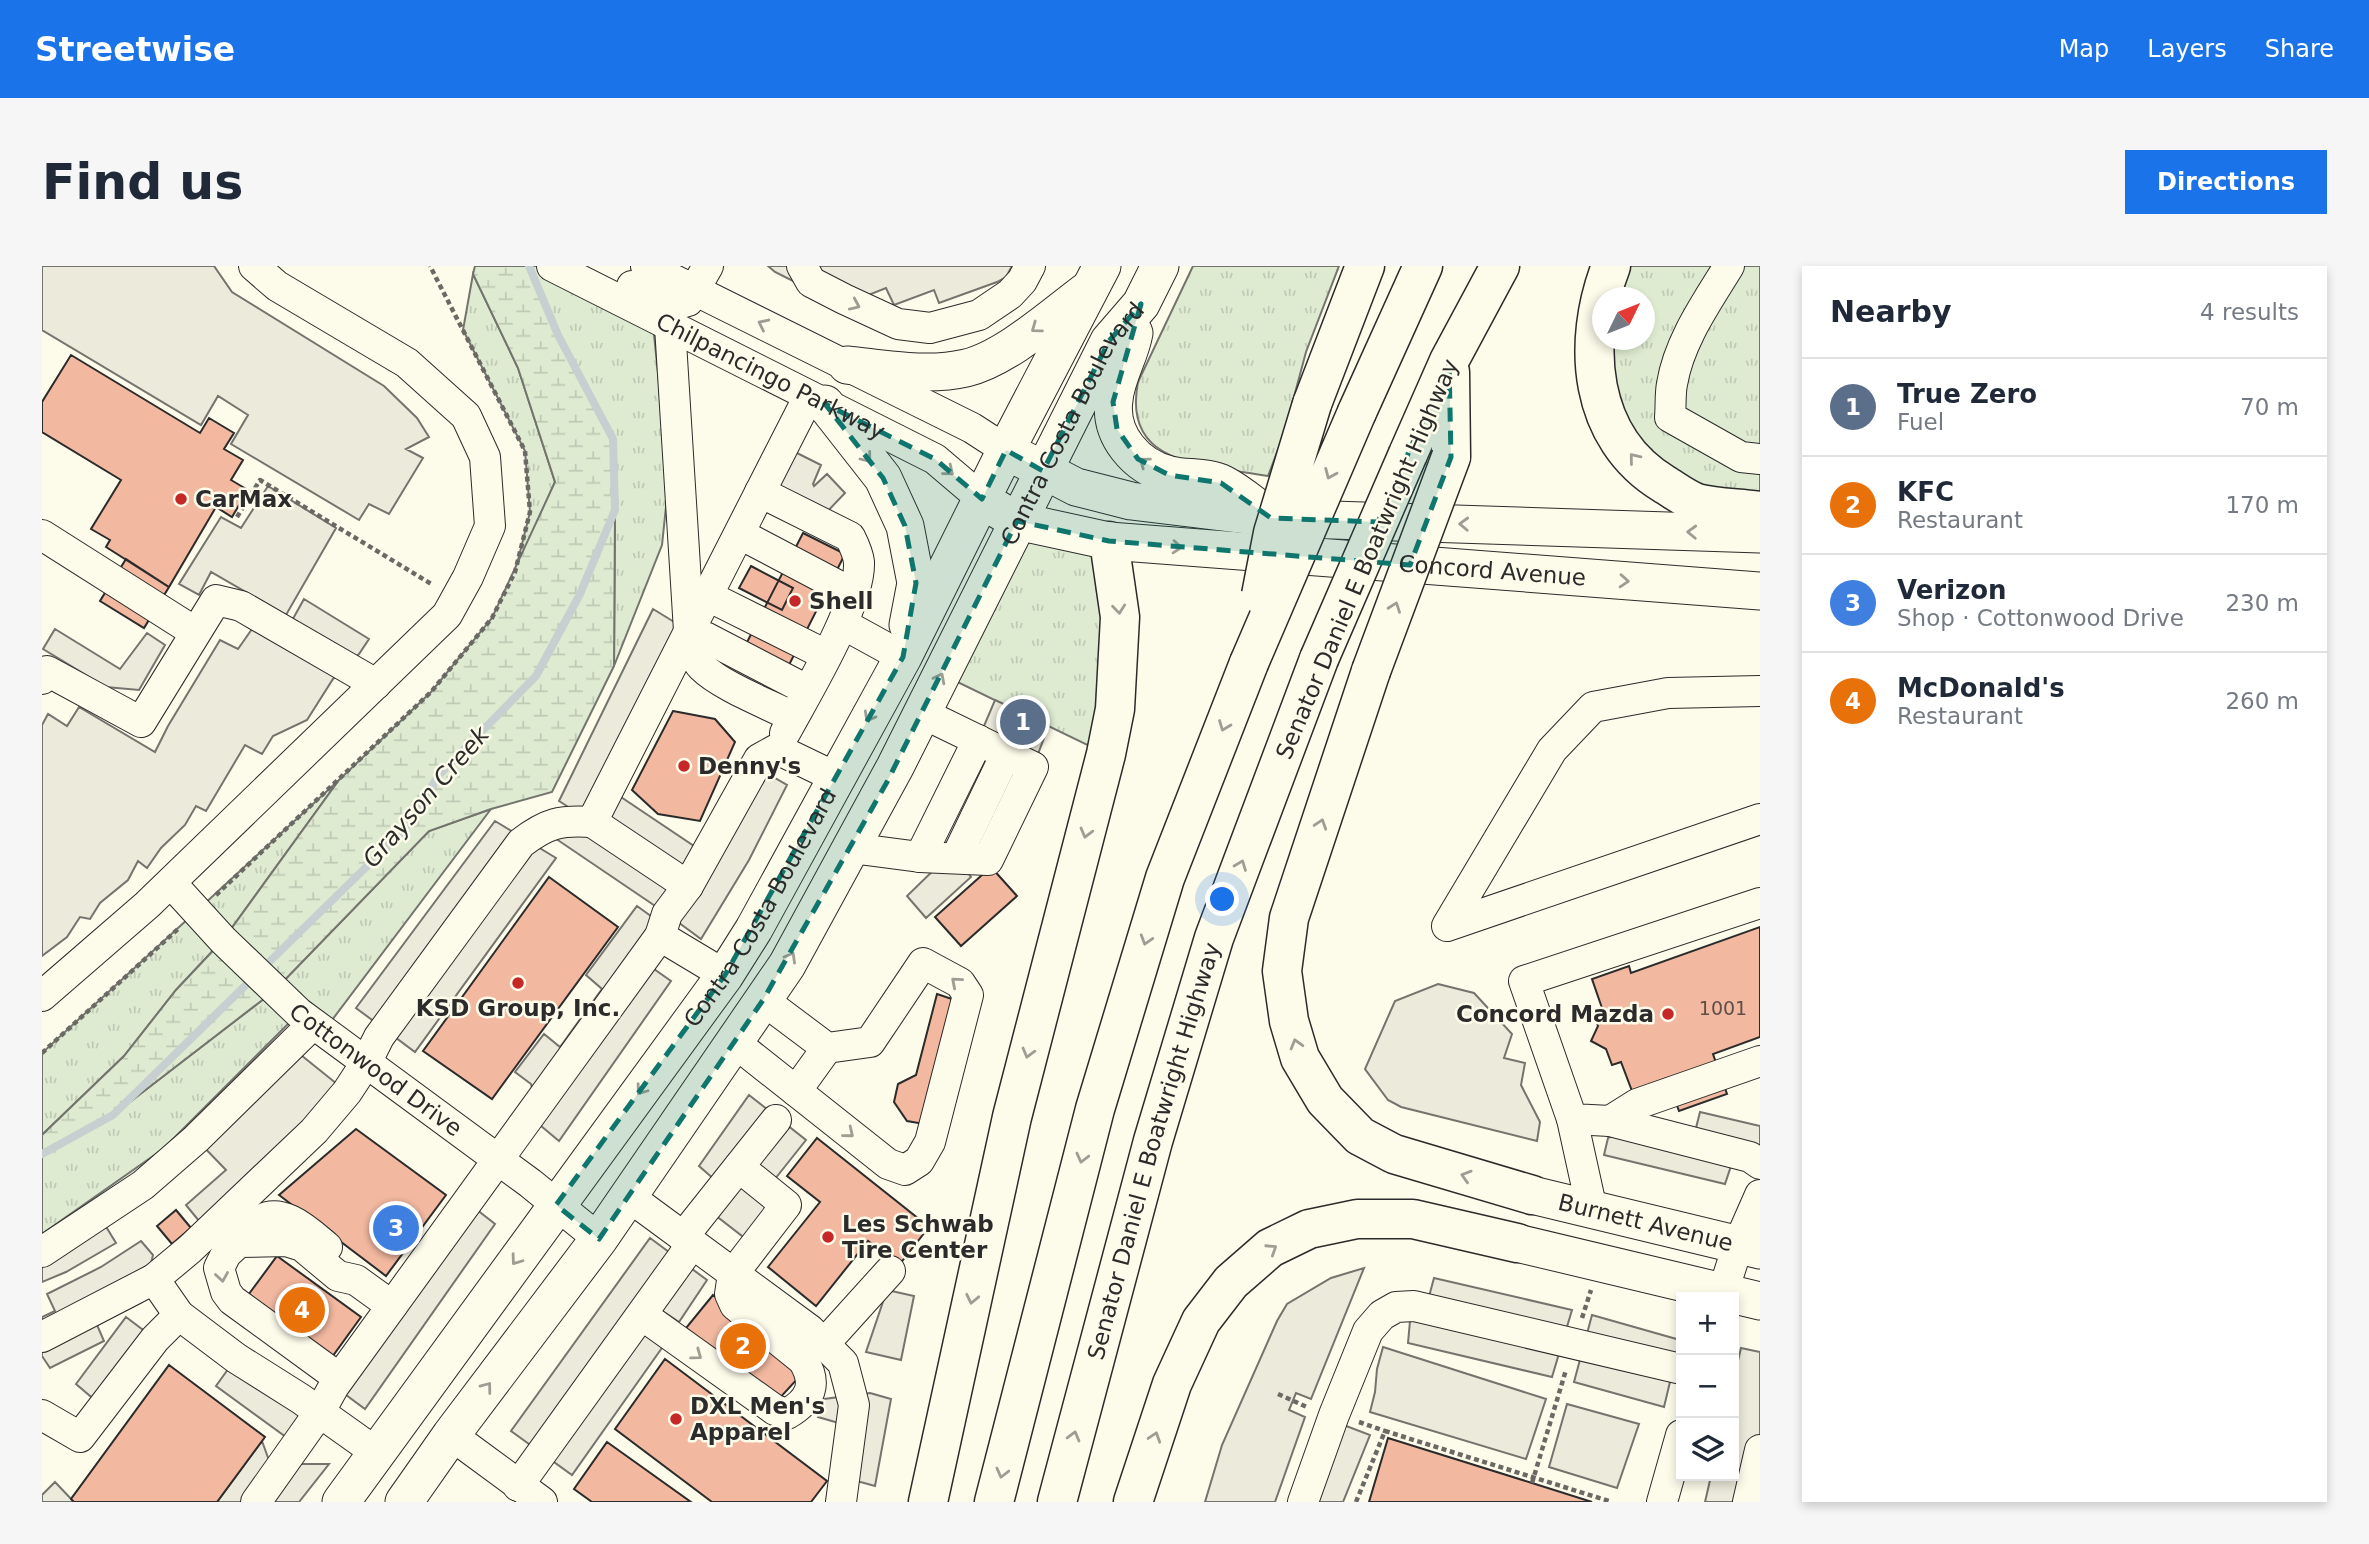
<!DOCTYPE html>
<meta charset="utf-8">
<style>
:root{--surface:#fff;--page:#f6f6f7;--text:#1f2937;--muted:#747a83;--line:#e0e1e3;--accent:#1a73e8}
body{margin:0;font-family:"DejaVu Sans",sans-serif;background:var(--page);color:var(--text)}
.controls{position:absolute;right:21px;bottom:21px;display:grid;overflow:hidden;border-radius:0px;box-shadow:0 4px 10px #0003}
.controls button{width:63px;height:63px;display:grid;place-items:center;padding:0;border:0;border-bottom:2px solid var(--line);background:var(--surface);color:var(--text);font:35px sans-serif}
.compass{position:absolute;left:1550px;top:21px;width:63px;height:63px;border-radius:50%;background:var(--surface);box-shadow:0 4px 10px #0003;rotate:47deg}
.you{position:absolute;left:1181px;top:634px;width:24px;height:24px;margin:-18px;border:5px solid #fff;border-radius:50%;background:#1a73e8;box-shadow:0 0 0 10px #1a73e833}
.badge{display:grid;place-items:center;width:46px;height:46px;border-radius:50%;background:var(--accent);color:#fff;font-size:23px;font-weight:700}
.pin{position:absolute;translate:-50% -50%;border:4px solid #fff;box-shadow:0 2px 7px #0006}
.list{margin:0;padding:0;list-style:none}
h2{display:flex;justify-content:space-between;align-items:center;height:91px;margin:0;padding:0 28px;font-size:30px}
h2 small{font-size:23px;font-weight:400;color:var(--muted)}
.list li{display:grid;grid-template-columns:46px 1fr auto;gap:21px;align-items:center;box-sizing:border-box;height:98px;padding:0 28px;border-top:2px solid var(--line)}
.list b{display:block;font-size:26px;white-space:nowrap}
.list p{margin:0;font-size:23px;white-space:nowrap;color:var(--muted)}
.list em{font-size:23px;font-style:normal;color:var(--muted)}
.icon{flex:none;width:38px;height:38px;fill:none;stroke:currentColor;stroke-width:2;stroke-linecap:round;stroke-linejoin:round}
.map{position:relative;flex:none;width:1718px;height:1236px;overflow:hidden;border-radius:0px}
header{display:flex;align-items:center;gap:42px;box-sizing:border-box;height:98px;padding:0 35px;background:var(--accent);color:#fff}
header strong{font-size:33px}
nav{display:flex;gap:38px;margin-inline-start:auto;font-size:24px}
.intro{display:flex;align-items:center;justify-content:space-between;box-sizing:border-box;height:168px;padding:0 42px}
h1{margin:0;font-size:49px}
.button{padding:18px 32px;border-radius:0px;background:var(--accent);color:#fff;font-size:24px;font-weight:700}
main{display:flex;gap:42px;padding:0 42px}
aside{flex:1;background:var(--surface);border-radius:0px;box-shadow:0 4px 10px #0003}
.map>svg:first-child{display:block}
.grass{fill:url(#grass-tufts);stroke:#74746e;stroke-width:2;fill-rule:evenodd}
.wetland{fill:url(#wetland-marsh);stroke:#74746e;stroke-width:2}
.parking{fill:#eceadb;stroke:#74746e;stroke-width:2}
.lines{fill:none;stroke-linecap:round;stroke-linejoin:round}
.stream{stroke:#c7d0d0;stroke-width:8}
.building{fill:#f2b8a0;stroke:#2b2b2b;stroke-width:2}
.minor-casing{stroke:#2b2b2b;stroke-width:32}
.major-casing{stroke:#2b2b2b;stroke-width:39}
.highway-casing{stroke:#2b2b2b;stroke-width:41}
.path{stroke:#6a6964;stroke-width:4.5;stroke-dasharray:5 3.5;stroke-linecap:butt}
.minor{stroke:#fdfbea;stroke-width:30}
.major{stroke:#fdfbea;stroke-width:37}
.highway{stroke:#fdfbea;stroke-width:38}
.highway-bridge-casing{stroke:#2b2b2b;stroke-width:41;stroke-linecap:butt}
.highway-bridge{stroke:#fdfbea;stroke-width:38}
.oneway{stroke:#9e9d94}
.marked{fill:#0f766e;fill-opacity:0.2;stroke:#0f766e;stroke-width:5;stroke-dasharray:14 9;stroke-linejoin:round}
.poi-dot{fill:#c62828;stroke:#fdfbea;stroke-width:2.5}
.labels{text-anchor:middle;dominant-baseline:central;stroke-width:5;stroke-linejoin:round;paint-order:stroke}
.number-label{font-size:19px;fill:#5d4e48}
.street-label{font-size:23px;fill:#2b2b2b;stroke:#fdfbea}
.poi-label{font-size:23px;font-weight:bold;fill:#2b2b2b;stroke:#fdfbea;text-anchor:start}
.water-label{font-size:24px;font-style:italic;fill:#2b2b2b;stroke:#fdfbea}
</style>
<header>
<strong>Streetwise</strong>
<nav><a>Map</a><a>Layers</a><a>Share</a></nav>
</header>
<div class="intro"><h1>Find us</h1><a class="button">Directions</a></div>
<main>
<div class="map">
<svg width="1718" height="1236" viewBox="0 0 1718 1236">
<defs>
<pattern id="grass-tufts" width="24" height="20" patternUnits="userSpaceOnUse" patternTransform="scale(1.75)"><rect width="24" height="20" fill="#deebd1"/><path d="M3 7l-1-3M5 7V3M7 7l1-3M15 17l-1-3M17 17v-4M19 17l1-3" fill="none" stroke="#bfcab4"/></pattern>
<pattern id="wetland-marsh" width="20" height="14" patternUnits="userSpaceOnUse" patternTransform="scale(1.75)"><rect width="20" height="14" fill="#deebd1"/><path d="M1 5h8M5 5V1M11 12h8M15 12V8" fill="none" stroke="#bfcab4"/></pattern>
</defs>
<rect width="100%" height="100%" fill="#fdfbea"/>
<path class="grass" d="M488,0H510L610,50L627,212L620,279L572,400L573,244L516,69Z
M1151,0H1297L1264,86L1242,168L1226,210C1166,199 1079,202 1096,116Z
M1569,0H1718V245C1698,242 1674,242 1655,237C1644,233 1632,224 1622,218C1546,172 1539,77 1569,0ZM1560,32H1602V74H1560Z
M431,8L476,102L513,216L473,306L488,246L483,185L421,64Z
M975,255L1067,275L1064,488L899,408Z
M297,514L181,674L134,724L82,790L0,869V787Z
M449,543L281,766L256,748L121,883L0,968V888L71,849L232,725L387,565Z"/>
<path class="wetland" d="M433,0H488L516,69L571,173L573,244L572,400L510,526L449,543L387,565L232,725L71,849L0,888V869L82,790L134,724L181,674L297,514L389,426L450,352L513,216L476,102L431,8Z"/>
<path class="parking" d="M0,0H172L190,26L342,120L375,152L387,171L364,183L381,192L347,248L327,238L317,254L189,178L206,149L176,130L159,159L0,64Z
M726,0H970L964,11L955,16L897,37L892,24L852,39L844,22L824,30L757,18L733,6Z
M751,185L779,199L771,218L772,220L785,208L803,227L782,249L733,221Z
M226,220L294,262L244,349L169,306L157,329L137,318L179,251L199,262Z
M262,333L327,373L317,388L291,413L265,454L231,470L220,488L203,479L164,545L154,540L143,559L119,582L105,602L96,595L86,614L58,637L48,653L38,651L25,671L0,690V459L6,448L25,460L37,441L113,486L126,460L178,374L196,383L210,363L237,378Z
M611,343L647,365L567,523L664,588L712,500L745,519L707,594L659,673L625,648L498,562L548,555L517,535Z
M13,363L78,403L105,367L123,379L97,424L64,421L1,383Z
M953,434L1007,459L991,501L936,474Z
M453,555L514,592L373,786L314,742Z
M904,592H914L929,611L884,652L865,630Z
M595,640L613,653L612,703L629,715L517,875L499,860L489,818L473,806L502,768L518,781L560,723L544,709Z
M1396,718L1432,727L1470,768L1462,792L1483,797L1479,819L1498,856L1495,875L1359,841L1346,834L1323,803L1353,735Z
M249,781L305,826L166,966L144,939L184,904L154,873Z
M707,829L764,874L725,923L744,939L713,980L664,942L681,921L657,900Z
M1658,846L1718,860V882L1689,900L1683,918L1562,889L1566,872L1608,853L1647,863L1654,862Z
M425,936L453,958L323,1143L292,1120Z
M63,959L74,977L24,1006L0,1016V991Z
M608,972L665,1014L637,1056L619,1044L622,1079L530,1209L469,1165Z
M99,975L111,989L100,1036L55,1059L62,1075L8,1102L0,1090V1051L13,1045L5,1028L59,1001Z
M1322,1002L1269,1133L1254,1127L1247,1144L1263,1151L1233,1236H1163L1180,1179L1235,1055L1245,1038L1289,1012Z
M1392,1012L1530,1044L1510,1111L1366,1077L1368,1055L1385,1038Z
M845,1024L872,1030L859,1094L824,1086Z
M1550,1049L1638,1074L1622,1141L1532,1116Z
M84,1051L113,1073L61,1141L34,1118Z
M1341,1081L1504,1133L1484,1193L1328,1146L1333,1126L1335,1103Z
M1699,1082L1718,1086V1236H1663L1669,1210H1692V1112Z
M194,1092L266,1139L244,1171L174,1120Z
M828,1127L849,1133L833,1220L804,1212L814,1162L776,1151L782,1133Z
M1525,1138L1597,1158L1575,1222L1507,1201Z
M1299,1158L1328,1169L1301,1236H1271Z
M220,1175L233,1211L243,1198H287L257,1236H175Z
M13,1216L32,1236H0V1229Z"/>
<g class="lines">
<path class="stream" d="M220,703L361,565L397,509L494,410L538,328L573,244L571,173L516,69L487,0
M0,888L71,849L211,712"/>
</g>
<path class="building" d="M29,89L158,167L167,152L192,167L182,183L201,194L189,214L206,224L190,251L174,241L127,321L64,281L68,274L49,263L79,214L0,166V136Z
M761,267L803,288L745,403L702,382Z
M84,293L127,321L102,362L58,335Z
M709,300L751,322L740,344L697,322Z
M631,445L673,453L693,476L658,555L616,548L590,524Z
M949,601L975,630L919,680L893,651Z
M507,611L576,661L450,833L381,785Z
M1718,661V771L1671,788L1685,828L1637,845L1625,812L1590,825L1579,796L1570,799L1564,783L1549,775L1556,760L1551,745L1560,742L1550,713L1587,700L1589,707Z
M895,728L937,742L882,858L865,855L852,836L856,818L874,809Z
M314,863L404,929L344,1010L237,929Z
M775,872L887,961L857,999L826,975L774,1040L726,1001L778,936L745,910Z
M134,944L149,962L130,978L115,960Z
M235,990L319,1051L285,1098L201,1036Z
M671,1029L757,1097L758,1110L736,1134L644,1062Z
M623,1093L785,1215L769,1236H670L573,1163Z
M127,1099L223,1171L175,1236H32L29,1233Z
M1346,1172L1490,1217L1550,1236H1327Z
M565,1176L649,1236H550L532,1223Z"/>
<g class="lines">
<g class="minor-casing">
<g id="minor">
<path id="s1" d="M510,0L893,193L940,233"/>
<path d="M604,0L930,162L964,184"/>
<path d="M760,0L769,16L802,33L856,58L888,62L937,49L968,28L980,15L988,0"/>
<path d="M1687,0C1665,36 1637,75 1630,118C1628,128 1629,140 1628,151L1699,191L1718,193"/>
<path d="M590,20L633,39L646,35L666,0"/>
<path d="M628,60L647,365C650,377 651,392 660,401C679,420 726,438 751,451"/>
<path d="M718,226L808,271C812,279 816,287 817,296C819,338 764,428 743,467"/>
<path d="M698,268L810,327"/>
<path d="M0,269L153,366"/>
<path d="M666,330L784,389"/>
<path d="M801,358L861,391"/>
<path d="M647,365L665,372L765,424"/>
<path d="M0,413L5,405L99,456L174,334L199,340L334,418"/>
<path d="M1718,425L1626,427L1551,441L1510,484L1405,660L1718,553"/>
<path d="M550,556L646,620"/>
<path d="M809,582L878,591L936,474"/>
<path d="M878,591L946,594L991,501L880,447"/>
<path d="M914,592L964,488"/>
<path id="s2" d="M129,617L181,674L257,747L488,917L557,973"/>
<path d="M1718,637L1482,715L1530,853L1568,855L1708,891L1718,898"/>
<path d="M618,670L683,709"/>
<path d="M0,730L105,639L405,349L426,311L448,260L443,191L424,150L365,97L235,20L212,0"/>
<path d="M692,776L846,898L863,904L877,895L888,876L926,729L918,717L881,697L828,776L785,782L721,734"/>
<path d="M754,825L785,782"/>
<path d="M1530,853L1550,944"/>
<path d="M1568,855L1595,838L1718,795"/>
<path d="M586,930L768,1064L801,1097L812,1139L799,1236"/>
<path d="M641,971L734,854"/>
<path d="M197,976C203,970 209,961 216,956C239,938 268,967 285,981"/>
<path d="M0,986L101,919L154,873L271,758"/>
<path d="M112,1013L137,1049L194,1092L259,1133L335,1187"/>
<path d="M1681,1026L1696,979L1718,929"/>
<path d="M600,1049L733,1144L745,1148C769,1134 776,1118 761,1094L693,1039L688,1028L691,1008L744,939L697,901"/>
<path d="M0,1071L112,1013L148,983L272,865L305,826L324,797L337,771L479,577C505,557 518,554 550,556L767,130"/>
<path d="M782,1078L848,1005"/>
<path d="M297,1112L190,1034L184,1026L177,1002L184,988L197,976L244,975L260,980L296,1010L314,1014L350,1040"/>
<path d="M0,1149L38,1171L113,1073L137,1049"/>
<path d="M409,1169L500,1236"/>
<path d="M476,1220L650,978"/>
<path d="M214,1236L277,1147L292,1120L618,670L625,648L646,620L717,493L735,483L793,511"/>
<path d="M1261,1236L1292,1149L1326,1065L1340,1049L1354,1041L1372,1040L1639,1103"/>
<path d="M1620,1236L1639,1169"/>
<path d="M1706,1236L1718,1184"/>
</g>
</g>
<g class="major-casing">
<g id="major">
<path d="M1092,67C1088,90 1074,110 1072,134C1067,169 1094,201 1128,209C1144,213 1166,210 1181,218C1197,226 1211,239 1225,249"/>
<path d="M805,99C844,103 885,111 924,102C963,93 1011,50 1043,26"/>
<path d="M783,138L841,212L863,260L874,317L866,359"/>
<path d="M980,193L1034,221L1089,235L1229,252L1718,268"/>
<path id="s3" d="M955,243L975,255L1067,275L1718,325"/>
<path id="s4" d="M1490,929L1718,984"/>
<path d="M1475,977L1718,1035"/>
<path id="s5" d="M299,1236L683,709L712,663L861,391L964,184L1060,0"/>
<path id="s6" d="M362,1236L409,1169L557,973L745,699L853,501L1067,75L1099,38L1118,0"/>
</g>
</g>
<g class="highway-casing">
<g id="highway">
<path d="M1569,0C1539,77 1546,172 1622,218C1632,224 1644,233 1655,237C1674,242 1698,242 1718,245"/>
<path d="M1408,106L1409,191"/>
<path d="M1270,138L1323,0"/>
<path d="M1315,146L1381,0"/>
<path d="M1366,188L1407,95L1458,0"/>
<path d="M1329,405L1247,652L1240,705L1247,755L1258,792L1283,834L1318,870L1352,888L1490,929"/>
<path d="M886,1236L970,851L1064,488L1073,443L1078,351L1067,275"/>
<path d="M952,1236L1053,843L1123,612L1207,397"/>
<path id="s7" d="M1015,1236L1111,875L1172,672L1277,393"/>
<path d="M1091,1236L1130,1118L1159,1055L1189,1016L1228,982L1267,963L1315,953H1371L1475,977"/>
</g>
</g>
<path class="path" d="M195,251L218,214L391,319
M174,629L389,426L450,352L473,306L488,246L483,185L388,0
M0,787L136,663
M1540,1052L1549,1024
M1236,1128L1265,1141
M1317,1156L1343,1165
M1490,1217L1524,1104
M1314,1236L1343,1165L1570,1236"/>
<use href="#minor" class="minor"/>
<use href="#major" class="major"/>
<use href="#highway" class="highway"/>
<g class="highway-bridge-casing">
<path id="highway-bridge" d="M1219,329L1231,267L1270,138
M1277,393L1366,188
M1207,397L1315,146
M1329,405L1409,191"/>
</g>
<use href="#highway-bridge" class="highway-bridge"/>
</g>
<defs><path id="oneway-chevron" d="M-2-3.5L2.5 0L-2 3.5" fill="none" stroke-width="1.6" stroke-linecap="round" stroke-linejoin="round" transform="scale(1.75)"/></defs>
<g class="oneway">
<use href="#oneway-chevron" transform="translate(813 39) rotate(24)"/>
<use href="#oneway-chevron" transform="translate(721 58) rotate(-154)"/>
<use href="#oneway-chevron" transform="translate(994 62) rotate(144)"/>
<use href="#oneway-chevron" transform="translate(825 192) rotate(52)"/>
<use href="#oneway-chevron" transform="translate(1592 192) rotate(-129)"/>
<use href="#oneway-chevron" transform="translate(1102 196) rotate(-144)"/>
<use href="#oneway-chevron" transform="translate(907 205) rotate(39)"/>
<use href="#oneway-chevron" transform="translate(1288 208) rotate(113)"/>
<use href="#oneway-chevron" transform="translate(1422 258) rotate(-178)"/>
<use href="#oneway-chevron" transform="translate(1650 266) rotate(-178)"/>
<use href="#oneway-chevron" transform="translate(1135 281) rotate(4)"/>
<use href="#oneway-chevron" transform="translate(1582 315) rotate(4)"/>
<use href="#oneway-chevron" transform="translate(1353 341) rotate(-70)"/>
<use href="#oneway-chevron" transform="translate(1077 343) rotate(84)"/>
<use href="#oneway-chevron" transform="translate(898 412) rotate(-63)"/>
<use href="#oneway-chevron" transform="translate(827 451) rotate(119)"/>
<use href="#oneway-chevron" transform="translate(1182 460) rotate(111)"/>
<use href="#oneway-chevron" transform="translate(1279 558) rotate(-72)"/>
<use href="#oneway-chevron" transform="translate(1044 567) rotate(105)"/>
<use href="#oneway-chevron" transform="translate(1199 599) rotate(-69)"/>
<use href="#oneway-chevron" transform="translate(1104 674) rotate(107)"/>
<use href="#oneway-chevron" transform="translate(749 691) rotate(-60)"/>
<use href="#oneway-chevron" transform="translate(914 716) rotate(-139)"/>
<use href="#oneway-chevron" transform="translate(1254 778) rotate(-106)"/>
<use href="#oneway-chevron" transform="translate(986 787) rotate(105)"/>
<use href="#oneway-chevron" transform="translate(599 824) rotate(126)"/>
<use href="#oneway-chevron" transform="translate(807 867) rotate(39)"/>
<use href="#oneway-chevron" transform="translate(1040 892) rotate(104)"/>
<use href="#oneway-chevron" transform="translate(1424 910) rotate(-163)"/>
<use href="#oneway-chevron" transform="translate(1230 983) rotate(-33)"/>
<use href="#oneway-chevron" transform="translate(474 994) rotate(126)"/>
<use href="#oneway-chevron" transform="translate(180 1011) rotate(81)"/>
<use href="#oneway-chevron" transform="translate(930 1033) rotate(102)"/>
<use href="#oneway-chevron" transform="translate(655 1089) rotate(36)"/>
<use href="#oneway-chevron" transform="translate(445 1121) rotate(-53)"/>
<use href="#oneway-chevron" transform="translate(1032 1170) rotate(-75)"/>
<use href="#oneway-chevron" transform="translate(1113 1171) rotate(-72)"/>
<use href="#oneway-chevron" transform="translate(960 1207) rotate(104)"/>
</g>
<path class="marked" d="M1099,38L1071,136L1075,163L1096,193L1127,209L1179,217L1229,252L1336,256L1407,95L1409,191L1368,299L1067,275L975,255L845,516L721,734L557,973L514,939L683,709L861,391L874,317L863,260L841,212L783,138L893,193L940,233L964,184L1001,205L1067,75Z"/>
<g class="poi-dot">
<circle cx="139" cy="233" r="7"/>
<circle cx="753" cy="335" r="7"/>
<circle cx="642" cy="500" r="7"/>
<circle cx="476" cy="717" r="7"/>
<circle cx="1626" cy="748" r="7"/>
<circle cx="786" cy="971" r="7"/>
<circle cx="634" cy="1153" r="7"/>
</g>
<g class="labels">
<g class="number-label">
<text x="1681" y="742">1001</text>
</g>
<g class="street-label">
<text stroke="none"><textPath href="#s1" startOffset="245">Chilpancingo Parkway</textPath></text>
<text stroke="none"><textPath href="#s6" startOffset="1272">Contra Costa Boulevard</textPath></text>
<text transform="translate(1325 293) rotate(-67)">Senator Daniel E Boatwright Highway</text>
<text stroke="none"><textPath href="#s3" startOffset="502">Concord Avenue</textPath></text>
<text stroke="none"><textPath href="#s5" startOffset="728">Contra Costa Boulevard</textPath></text>
<text stroke="none"><textPath href="#s2" startOffset="278">Cottonwood Drive</textPath></text>
<text stroke="none"><textPath href="#s7" startOffset="364">Senator Daniel E Boatwright Highway</textPath></text>
<text stroke="none"><textPath href="#s4" startOffset="117">Burnett Avenue</textPath></text>
</g>
<g class="poi-label">
<text x="153" y="233">CarMax</text>
<text x="767" y="335">Shell</text>
<text x="656" y="500">Denny's</text>
<text x="476" y="742" text-anchor="middle">KSD Group, Inc.</text>
<text x="1612" y="748" text-anchor="end">Concord Mazda</text>
<text x="800" y="958">Les Schwab<tspan x="800" dy="26">Tire Center</tspan></text>
<text x="648" y="1140">DXL Men's<tspan x="648" dy="26">Apparel</tspan></text>
</g>
<g class="water-label">
<text transform="translate(384 531) rotate(-49)">Grayson Creek</text>
</g>
</g>
</svg>
<div class="controls">
<button>+</button>
<button>−</button>
<button><svg class="icon" aria-label="layers" viewBox="0 0 24 24"><path d="M12 4l9 5-9 5-9-5zM3 14l9 5 9-5"/></svg></button>
</div>
<svg class="compass" viewBox="-18 -18 36 36"><path d="M0-13l5 13h-10z" fill="#e53935"/><path d="M0 13l5-13h-10z" fill="#747a83"/></svg>
<div class="you"></div>
<div class="pin badge" style="left:981px;top:456px;background:#5c6f8a">1</div>
<div class="pin badge" style="left:701px;top:1080px;background:#e8710a">2</div>
<div class="pin badge" style="left:354px;top:962px;background:#3f7fe0">3</div>
<div class="pin badge" style="left:260px;top:1044px;background:#e8710a">4</div>
</div>
<aside>
<h2>Nearby<small>4 results</small></h2>
<ul class="list">
<li><span class="badge" style="background:#5c6f8a">1</span><div><b>True Zero</b><p>Fuel</p></div><em>70 m</em></li>
<li><span class="badge" style="background:#e8710a">2</span><div><b>KFC</b><p>Restaurant</p></div><em>170 m</em></li>
<li><span class="badge" style="background:#3f7fe0">3</span><div><b>Verizon</b><p>Shop · Cottonwood Drive</p></div><em>230 m</em></li>
<li><span class="badge" style="background:#e8710a">4</span><div><b>McDonald's</b><p>Restaurant</p></div><em>260 m</em></li>
</ul>
</aside>
</main>
